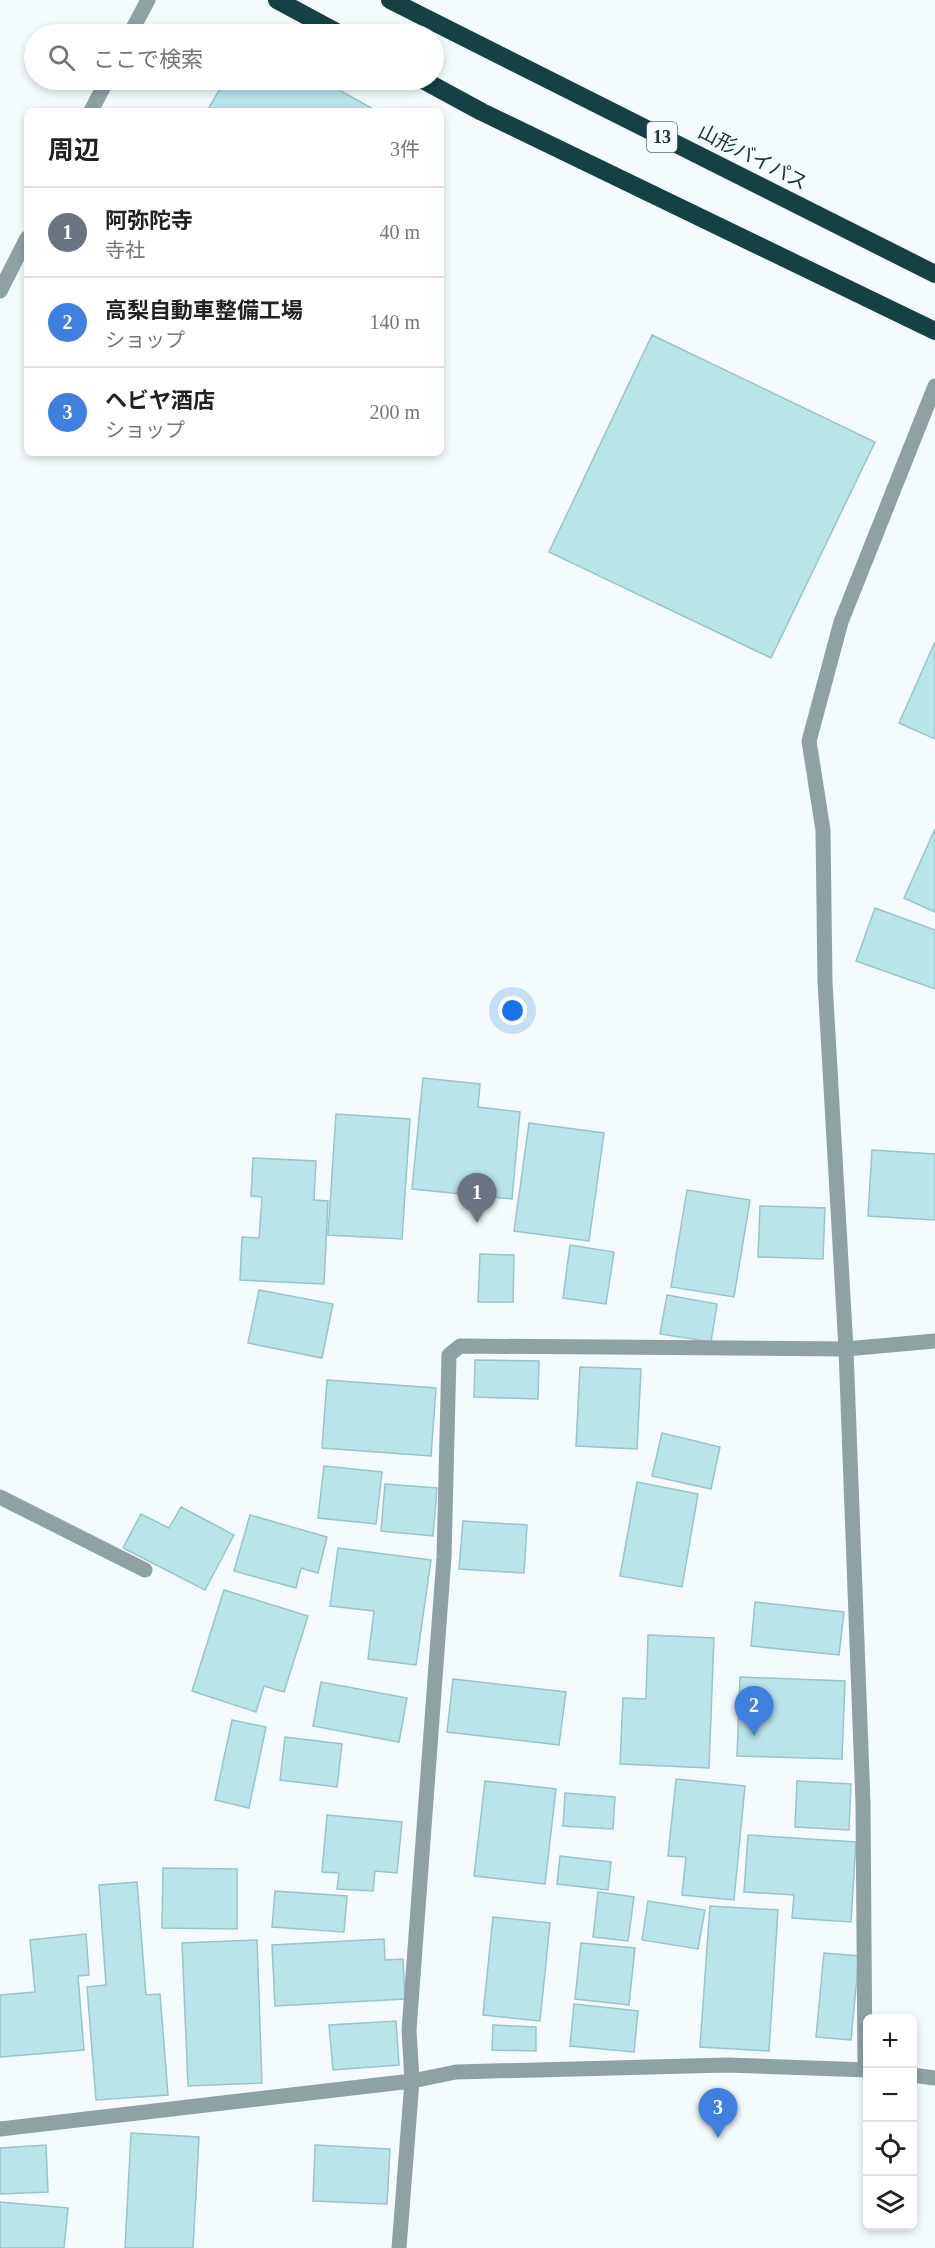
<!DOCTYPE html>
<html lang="ja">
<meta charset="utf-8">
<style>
:root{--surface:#fff;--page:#f2f2f2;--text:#222;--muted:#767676;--line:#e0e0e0;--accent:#a51a61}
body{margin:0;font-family:"Times New Roman","Noto Sans JP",serif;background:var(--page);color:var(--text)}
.controls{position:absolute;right:18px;bottom:18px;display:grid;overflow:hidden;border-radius:9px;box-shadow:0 3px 9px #0003}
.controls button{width:54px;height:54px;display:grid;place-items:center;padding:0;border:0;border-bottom:2px solid var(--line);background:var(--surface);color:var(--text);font:30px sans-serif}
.you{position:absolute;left:513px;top:1011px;width:21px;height:21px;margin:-15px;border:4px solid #fff;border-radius:50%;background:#1a73e8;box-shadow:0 0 0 9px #1a73e833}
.badge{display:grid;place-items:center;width:39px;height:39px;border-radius:50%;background:var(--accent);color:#fff;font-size:20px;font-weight:700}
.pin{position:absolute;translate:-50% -50px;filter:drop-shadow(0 2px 3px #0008)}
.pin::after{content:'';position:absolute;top:32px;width:21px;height:18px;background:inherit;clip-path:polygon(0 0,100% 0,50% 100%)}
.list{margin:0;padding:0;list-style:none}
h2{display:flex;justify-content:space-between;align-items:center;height:78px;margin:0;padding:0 24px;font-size:26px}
h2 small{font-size:20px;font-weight:400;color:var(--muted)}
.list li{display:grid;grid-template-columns:39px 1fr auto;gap:18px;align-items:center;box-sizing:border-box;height:90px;padding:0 24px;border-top:2px solid var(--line)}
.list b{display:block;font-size:22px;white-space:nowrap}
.list p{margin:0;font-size:20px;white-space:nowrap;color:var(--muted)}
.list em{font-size:20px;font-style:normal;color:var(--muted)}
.icon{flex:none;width:33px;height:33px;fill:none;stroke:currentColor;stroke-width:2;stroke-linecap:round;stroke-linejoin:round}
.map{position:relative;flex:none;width:935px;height:2248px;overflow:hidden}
.search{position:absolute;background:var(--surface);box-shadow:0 3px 9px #0003;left:24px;top:24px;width:420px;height:66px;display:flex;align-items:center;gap:15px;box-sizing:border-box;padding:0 21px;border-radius:33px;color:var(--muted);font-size:22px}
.panel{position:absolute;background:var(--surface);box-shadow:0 3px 9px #0003;left:24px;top:108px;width:420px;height:348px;border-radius:9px}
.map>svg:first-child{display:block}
.building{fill:#b8e4ea;stroke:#98c4ca;stroke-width:1.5}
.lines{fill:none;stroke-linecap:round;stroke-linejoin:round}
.lane{stroke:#8ea1a3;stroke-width:15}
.street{stroke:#8ea1a3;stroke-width:15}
.highway{stroke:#154045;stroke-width:18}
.labels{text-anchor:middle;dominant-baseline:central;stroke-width:5;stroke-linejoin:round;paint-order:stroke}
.shield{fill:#f3fbfc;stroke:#5f6e70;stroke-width:1.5}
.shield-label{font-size:18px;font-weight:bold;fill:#203234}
.street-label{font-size:20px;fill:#203234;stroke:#f3fbfc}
</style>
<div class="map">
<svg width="935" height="2248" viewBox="0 0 935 2248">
<rect width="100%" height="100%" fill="#f3fbfc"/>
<path class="building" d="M225,80H321L377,111H207Z
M652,335L875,442L771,658L549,552Z
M935,642V739L899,723Z
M935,829V912L904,898Z
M875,908L935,930V989L856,961Z
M423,1078L480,1084L478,1107L520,1112L512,1199L412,1189Z
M336,1114L410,1119L402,1239L328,1235Z
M529,1123L604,1133L589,1241L514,1231Z
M872,1150L935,1154V1220L868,1216Z
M253,1158L316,1161L314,1200L328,1201L324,1284L240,1280L242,1237L259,1238L262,1197L251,1196Z
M687,1190L750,1200L734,1297L671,1287Z
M760,1206L825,1208L823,1259L758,1257Z
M570,1245L614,1252L606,1304L563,1298Z
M480,1254L514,1255L513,1302H478Z
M259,1290L333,1304L322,1358L248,1343Z
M667,1295L717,1304L711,1342L660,1334Z
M475,1360L539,1361L538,1399L474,1397Z
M580,1367L641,1369L637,1449L576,1446Z
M327,1380L436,1388L431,1456L322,1448Z
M662,1433L720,1447L711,1489L652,1476Z
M324,1466L382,1472L376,1524L318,1518Z
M637,1482L698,1494L682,1587L620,1576Z
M385,1484L437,1488L433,1536L381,1531Z
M181,1507L234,1535L205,1590L123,1548L141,1514L169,1528Z
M250,1515L327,1537L318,1573L301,1568L296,1588L234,1571Z
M463,1521L527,1525L524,1573L459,1569Z
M338,1548L431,1560L416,1665L368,1659L374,1611L330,1606Z
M224,1590L308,1616L284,1692L264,1686L256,1712L192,1691Z
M755,1602L844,1612L839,1655L751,1646Z
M648,1635L714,1638L709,1768L620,1764L623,1698L646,1699Z
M740,1677L845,1681L842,1759L737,1756Z
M453,1679L566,1692L559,1745L447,1732Z
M321,1682L407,1698L399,1742L313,1726Z
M232,1720L266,1727L249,1808L215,1800Z
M285,1737L342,1744L337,1787L280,1780Z
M676,1779L745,1786L734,1900L682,1895L686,1857L668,1856Z
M485,1781L556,1789L545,1884L474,1876Z
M797,1781L851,1784L849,1830L795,1827Z
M565,1793L615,1797L613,1829L563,1826Z
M327,1815L402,1822L397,1873L375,1871L373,1891L337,1889L339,1873L322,1872Z
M748,1835L856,1842L851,1922L792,1918L794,1895L744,1892Z
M560,1856L611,1862L608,1890L557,1884Z
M163,1868L237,1869V1929L162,1928Z
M137,1882L146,1995L160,1994L168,2095L96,2100L87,1987L106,1985L99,1885Z
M275,1891L347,1896L344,1932L272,1927Z
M598,1892L634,1897L628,1941L593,1937Z
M648,1901L705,1910L698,1949L642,1940Z
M710,1906L778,1910L769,2051L700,2047Z
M493,1917L550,1923L540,2021L483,2015Z
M86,1934L89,1975L78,1976L84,2050L0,2057V1995L35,1992L30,1940Z
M384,1939L385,1960L403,1959L405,1999L275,2006L272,1945Z
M257,1940L262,2083L188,2086L182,1943Z
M581,1943L635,1948L629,2005L575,1999Z
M824,1953L859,1956L851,2040L816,2037Z
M574,2004L638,2011L634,2052L570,2046Z
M396,2021L399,2065L333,2070L329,2025Z
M493,2025L536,2027V2051L492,2050Z
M131,2133L199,2137L193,2248H125Z
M46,2145L48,2192L0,2194V2148Z
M315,2145L390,2149L387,2204L313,2201Z
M0,2202L68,2208L64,2248H0Z"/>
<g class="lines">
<path class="lane" d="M0,1497L145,1570
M865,2070L863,1803L846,1349L825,982L823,830L809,741L841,622L935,386
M912,2075L935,2078
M0,2129L412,2081L456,2072L727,2065L868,2070
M399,2248L412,2081L409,2030L444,1557L449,1355L460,1346L846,1349L935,1341"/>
<path class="street" d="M130,34L148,0
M91,111L107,80
M0,291L27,238"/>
<path class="highway" d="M277,0L340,34
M390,0L935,274
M423,80L482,112L935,331"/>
</g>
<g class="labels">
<rect class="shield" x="647" y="122" width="30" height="30" rx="4.5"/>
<g class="shield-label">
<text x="662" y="137">13</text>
</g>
<g class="street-label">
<text transform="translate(753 157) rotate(27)">山形バイパス</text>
</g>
</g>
</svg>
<div class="controls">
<button>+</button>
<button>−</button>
<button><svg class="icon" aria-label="locate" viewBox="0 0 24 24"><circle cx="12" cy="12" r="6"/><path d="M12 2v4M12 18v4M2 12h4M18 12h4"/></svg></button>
<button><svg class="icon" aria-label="layers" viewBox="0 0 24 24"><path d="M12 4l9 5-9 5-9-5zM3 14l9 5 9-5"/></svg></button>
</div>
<div class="you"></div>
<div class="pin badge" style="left:477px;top:1223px;background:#6b7280">1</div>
<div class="pin badge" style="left:754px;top:1736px;background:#3f7fe0">2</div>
<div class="pin badge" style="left:718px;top:2138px;background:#3f7fe0">3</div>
<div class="search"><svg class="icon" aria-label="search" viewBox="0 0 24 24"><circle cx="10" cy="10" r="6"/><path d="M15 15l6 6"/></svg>ここで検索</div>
<section class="panel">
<h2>周辺<small>3件</small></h2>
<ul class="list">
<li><span class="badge" style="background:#6b7280">1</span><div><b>阿弥陀寺</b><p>寺社</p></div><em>40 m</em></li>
<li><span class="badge" style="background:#3f7fe0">2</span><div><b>高梨自動車整備工場</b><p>ショップ</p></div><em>140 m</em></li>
<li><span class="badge" style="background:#3f7fe0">3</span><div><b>ヘビヤ酒店</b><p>ショップ</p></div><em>200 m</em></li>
</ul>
</section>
</div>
